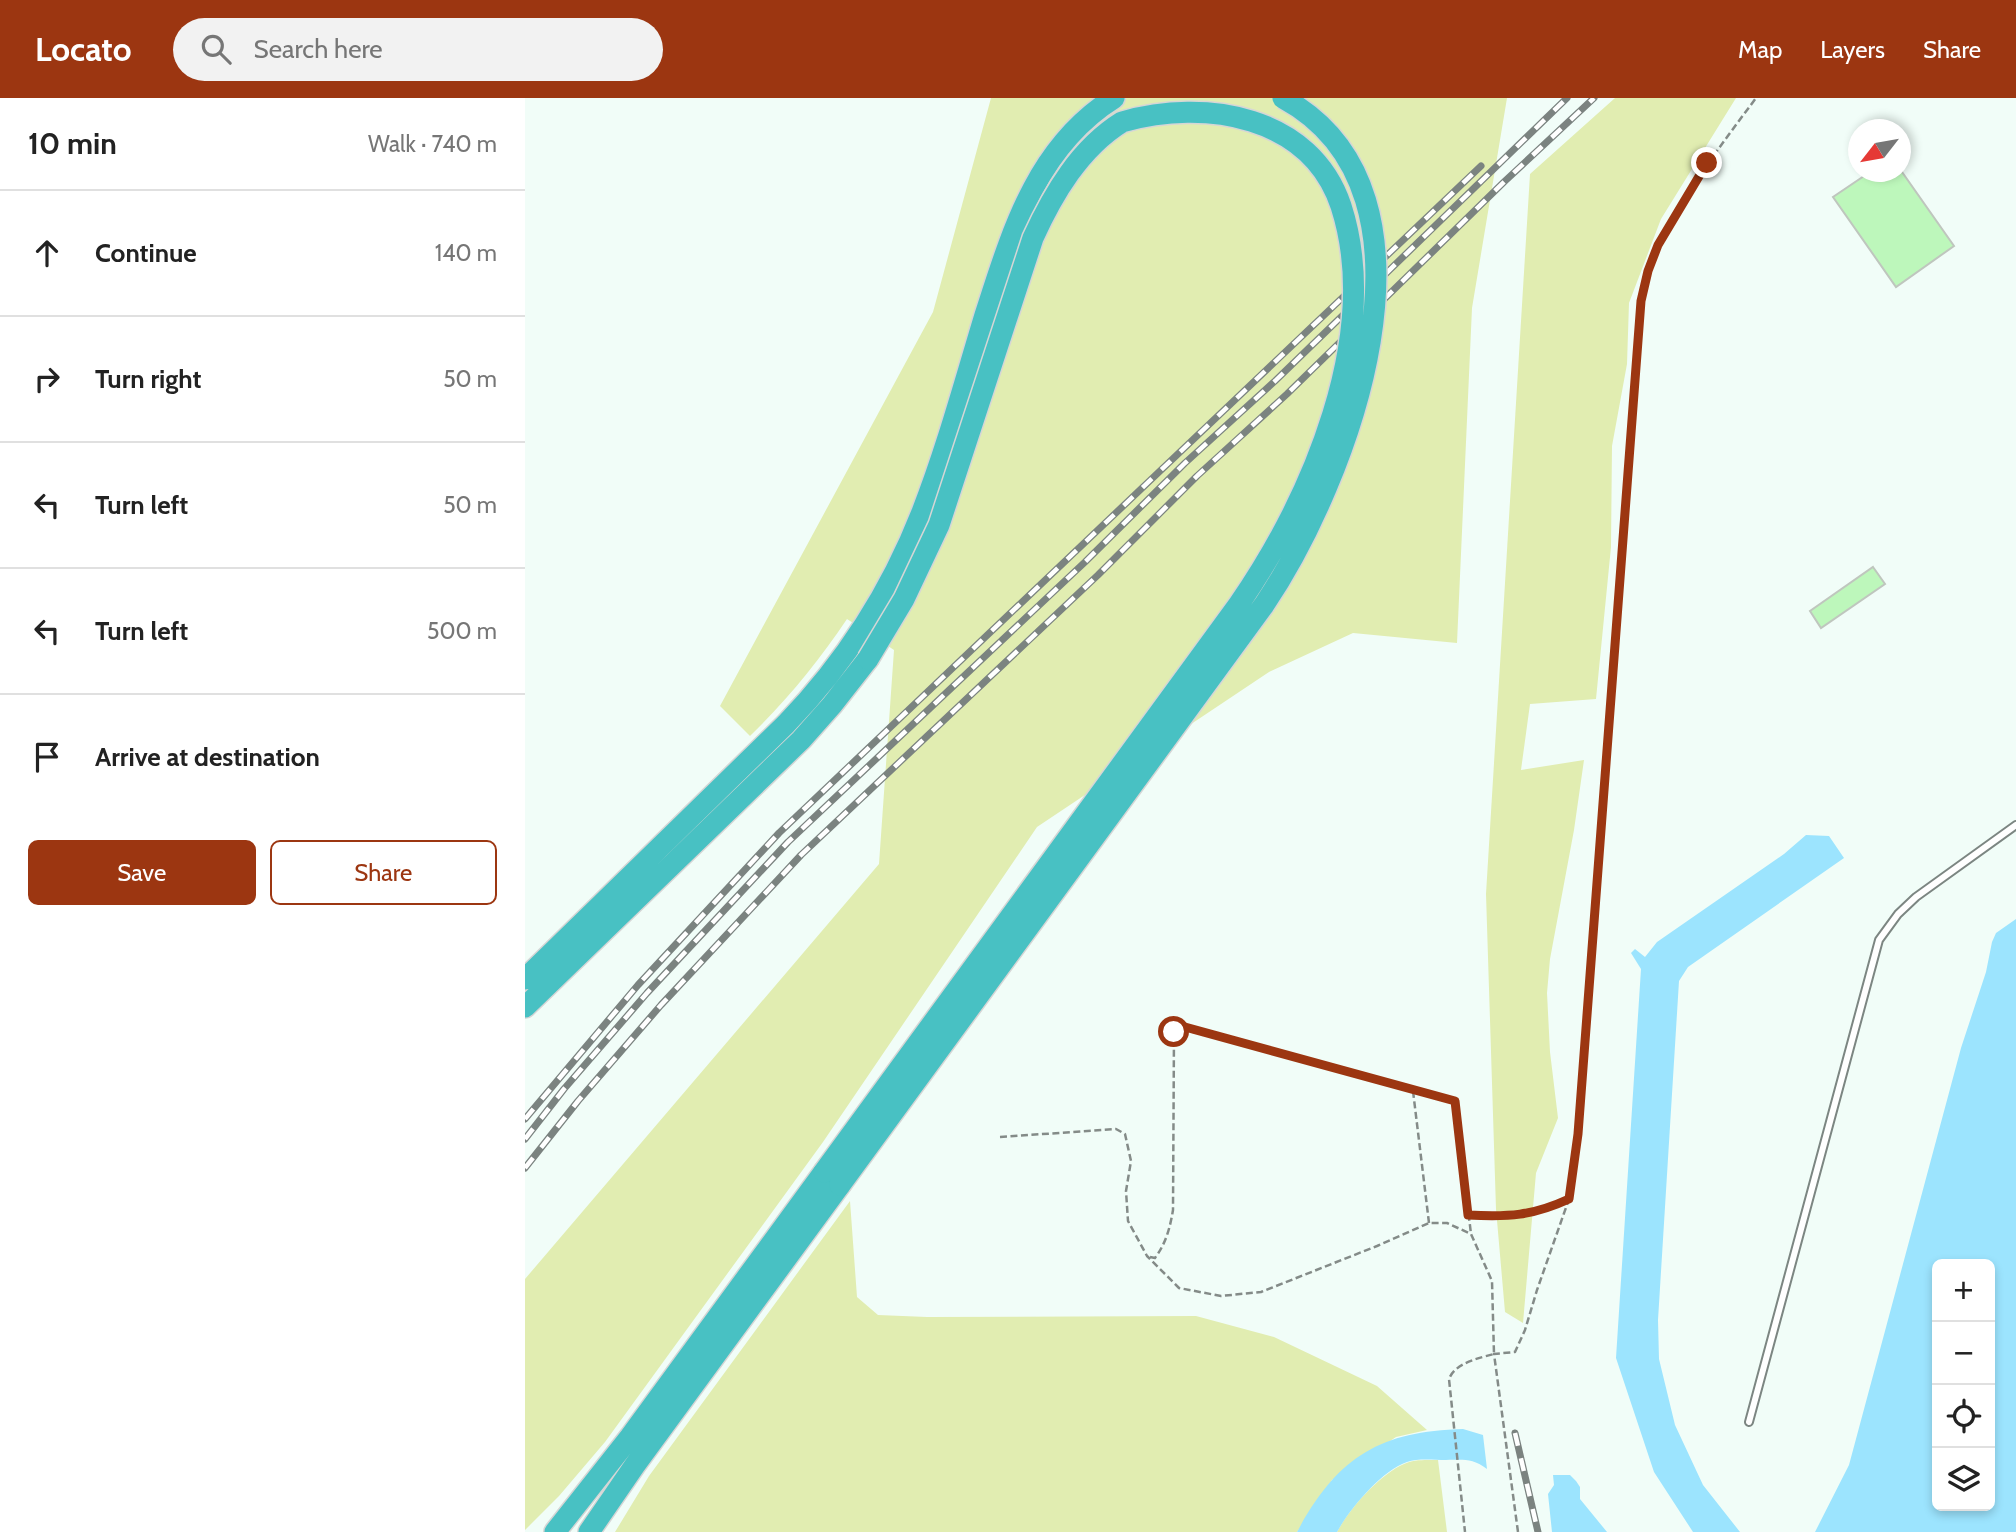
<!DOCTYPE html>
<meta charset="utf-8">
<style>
:root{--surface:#fff;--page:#f2f2f2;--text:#222;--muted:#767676;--line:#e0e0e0;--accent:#9c3611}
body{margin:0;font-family:Cabin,sans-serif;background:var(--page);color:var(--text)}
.controls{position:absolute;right:21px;bottom:21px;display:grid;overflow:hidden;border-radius:10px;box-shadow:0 4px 10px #0003}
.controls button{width:63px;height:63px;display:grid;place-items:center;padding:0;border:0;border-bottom:2px solid var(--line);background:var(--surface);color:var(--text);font:35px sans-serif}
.compass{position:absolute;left:1323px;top:21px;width:63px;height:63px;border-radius:50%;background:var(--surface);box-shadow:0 4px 10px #0003;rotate:239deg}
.stop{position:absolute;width:21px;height:21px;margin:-16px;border:5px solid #9c3611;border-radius:50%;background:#fff}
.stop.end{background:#9c3611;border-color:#fff;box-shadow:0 2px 7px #0008}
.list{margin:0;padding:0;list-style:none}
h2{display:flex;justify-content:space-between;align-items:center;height:91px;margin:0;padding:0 28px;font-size:30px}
h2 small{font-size:23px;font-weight:400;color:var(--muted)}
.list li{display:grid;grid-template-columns:46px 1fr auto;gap:21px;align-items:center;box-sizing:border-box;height:126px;padding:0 28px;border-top:2px solid var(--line)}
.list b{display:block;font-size:26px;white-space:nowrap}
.list em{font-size:23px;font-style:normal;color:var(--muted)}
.actions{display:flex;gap:14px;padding:21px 28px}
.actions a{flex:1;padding:16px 0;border:2px solid var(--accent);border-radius:10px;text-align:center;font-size:24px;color:var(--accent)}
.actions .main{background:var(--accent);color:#fff}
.icon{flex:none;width:38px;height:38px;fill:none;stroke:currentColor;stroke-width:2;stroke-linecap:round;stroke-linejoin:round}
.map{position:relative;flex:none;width:1491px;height:1434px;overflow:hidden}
header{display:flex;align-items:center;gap:42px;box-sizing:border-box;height:98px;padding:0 35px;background:var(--accent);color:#fff}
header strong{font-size:33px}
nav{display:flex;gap:38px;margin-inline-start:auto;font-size:24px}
.search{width:490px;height:63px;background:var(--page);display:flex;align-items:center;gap:18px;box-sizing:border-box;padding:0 24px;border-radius:38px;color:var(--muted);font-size:26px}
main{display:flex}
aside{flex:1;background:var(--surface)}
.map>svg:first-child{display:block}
.green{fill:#e1edb1}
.water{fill:#9ce4fe;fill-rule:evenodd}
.building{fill:#bdf7bb;stroke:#bfc6be;stroke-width:2}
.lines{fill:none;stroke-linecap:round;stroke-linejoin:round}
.lane-casing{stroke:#7c8682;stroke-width:10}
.highway-casing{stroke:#d5d6d6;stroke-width:24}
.path{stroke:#848b88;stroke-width:2.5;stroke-dasharray:7 3.5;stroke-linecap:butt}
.lane{stroke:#fff;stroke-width:6}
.highway{stroke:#48c1c3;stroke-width:21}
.rail-casing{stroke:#7b8380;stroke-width:7}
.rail{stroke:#fff;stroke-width:4.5;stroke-dasharray:13;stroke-linecap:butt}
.highway-bridge-casing{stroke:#d5d6d6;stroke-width:24;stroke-linecap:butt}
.highway-bridge{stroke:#48c1c3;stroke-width:21}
.route{stroke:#9c3611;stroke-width:9}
</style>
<header>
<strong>Locato</strong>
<div class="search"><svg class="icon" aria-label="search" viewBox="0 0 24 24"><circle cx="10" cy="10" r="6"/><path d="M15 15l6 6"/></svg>Search here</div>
<nav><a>Map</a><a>Layers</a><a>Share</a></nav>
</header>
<main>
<aside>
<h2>10 min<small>Walk · 740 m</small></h2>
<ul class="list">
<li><svg class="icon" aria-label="ahead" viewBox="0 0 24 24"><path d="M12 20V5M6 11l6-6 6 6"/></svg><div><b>Continue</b></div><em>140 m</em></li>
<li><svg class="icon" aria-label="right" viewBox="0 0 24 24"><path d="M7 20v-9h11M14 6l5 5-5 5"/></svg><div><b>Turn right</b></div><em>50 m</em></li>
<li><svg class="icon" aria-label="left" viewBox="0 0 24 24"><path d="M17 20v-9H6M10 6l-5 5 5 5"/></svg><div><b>Turn left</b></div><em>50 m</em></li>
<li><svg class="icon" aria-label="left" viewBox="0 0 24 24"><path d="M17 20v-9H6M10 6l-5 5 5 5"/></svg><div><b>Turn left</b></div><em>500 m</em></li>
<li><svg class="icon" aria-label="arrive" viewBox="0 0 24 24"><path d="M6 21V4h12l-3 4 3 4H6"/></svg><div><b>Arrive at destination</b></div></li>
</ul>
<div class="actions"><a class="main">Save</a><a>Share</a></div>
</aside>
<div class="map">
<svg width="1491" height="1434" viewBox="0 0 1491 1434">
<rect width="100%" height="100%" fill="#f1fdf8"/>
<path class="green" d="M466,0H982L947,210L932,545L828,535L744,574L512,729L298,1044L80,1344L34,1398L0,1432V1181L354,766L369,552L322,521C293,564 262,602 225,638L195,608L408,214Z
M1090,0H1211L1136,121L1104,205L1102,266L1087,348L1086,449L1071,601L1005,606L996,672L1059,662L1049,732L1025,861L1022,895L1025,954L1033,1020L1011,1075L998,1225L980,1214L971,1111L961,796L1005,76Z
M325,1103L332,1199L353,1217L402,1219L671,1218L749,1239L852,1288L902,1332L871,1339L807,1382L772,1434H90L124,1378Z
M913,1362L922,1434H812C825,1410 854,1377 879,1366C888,1361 902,1362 913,1362Z"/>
<path class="water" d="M1281,737L1304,738L1319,760L1163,869L1154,883L1133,1222L1134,1261L1150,1327L1178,1387L1215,1434H1168L1129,1374L1091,1260L1116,871L1106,855L1110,851L1120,859L1132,844L1259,756Z
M1491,821V1434H1290L1324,1367L1436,950L1461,874L1467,844L1471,835ZM1412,1166H1465V1408H1412Z
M938,1331L958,1337L962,1371C947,1360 939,1362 921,1362C909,1362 893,1360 882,1364C857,1372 824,1412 812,1434H772C812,1360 854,1333 938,1331Z
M1028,1377H1045L1051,1383L1055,1389V1401L1082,1434H1027L1023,1396L1029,1387Z"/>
<path class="building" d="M1345,74H1377L1429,148L1371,189L1308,99Z
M1348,469L1360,486L1296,530L1285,513Z"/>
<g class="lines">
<g class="lane-casing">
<path id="lane" d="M1224,1324L1354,842L1373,816L1391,799L1491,727"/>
</g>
<g class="highway-casing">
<path id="highway" d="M0,881L261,626C320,565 366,493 397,414C422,350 440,283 460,217C487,134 511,49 589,0
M0,909L276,642L307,607L343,561
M30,1434L105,1339L299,1074
M64,1434L110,1367L315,1087"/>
</g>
<path class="path" d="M888,993L904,1125
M475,1039L591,1031L600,1036L606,1063L601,1093L603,1123L622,1158L654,1190L696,1198L736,1194L852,1148L904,1125H922L946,1136L967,1183L969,1256C954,1260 930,1265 924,1281L940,1434
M944,1117C984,1119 1007,1117 1044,1101
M625,1159L630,1160C641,1145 645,1130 648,1112L649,934L660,929L930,1003L946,1136
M993,1434L969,1256L990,1254L1000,1232L1012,1192L1044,1101L1053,1036L1116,203C1120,184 1124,164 1134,146C1160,94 1196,47 1231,0"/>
<use href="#lane" class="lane"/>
<use href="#highway" class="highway"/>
<g class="rail-casing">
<path id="rail" d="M0,1021L113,887L254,735L956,68
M0,1041L39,991L122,895L263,744L560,464L660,365L750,283L1042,0
M0,1070L53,1003L136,907L276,757L573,477L672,378L762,296L980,83L1069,0
M990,1335L1013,1434"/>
</g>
<use href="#rail" class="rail"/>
<g class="highway-bridge-casing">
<path id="highway-bridge" d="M299,1074L714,506C786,401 858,238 816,108C786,18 681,0 597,24C555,50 528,96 508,140L414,427L379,501L343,561
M315,1087L739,507C822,384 933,95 758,0"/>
</g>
<use href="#highway-bridge" class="highway-bridge"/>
</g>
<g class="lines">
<path class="route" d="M649,934L660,929L930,1003L943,1117C984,1119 1007,1118 1044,1101L1053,1036L1116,203L1123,173L1133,147L1182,65"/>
</g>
</svg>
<div class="controls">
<button>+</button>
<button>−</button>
<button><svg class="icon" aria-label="locate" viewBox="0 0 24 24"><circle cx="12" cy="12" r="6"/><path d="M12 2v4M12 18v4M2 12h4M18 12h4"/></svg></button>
<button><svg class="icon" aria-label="layers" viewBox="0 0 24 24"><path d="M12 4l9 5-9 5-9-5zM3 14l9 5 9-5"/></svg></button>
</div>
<svg class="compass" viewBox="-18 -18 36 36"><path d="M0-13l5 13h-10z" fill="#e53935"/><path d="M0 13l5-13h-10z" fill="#767676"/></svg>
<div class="stop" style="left:649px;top:934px"></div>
<div class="stop end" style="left:1182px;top:65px"></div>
</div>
</main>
